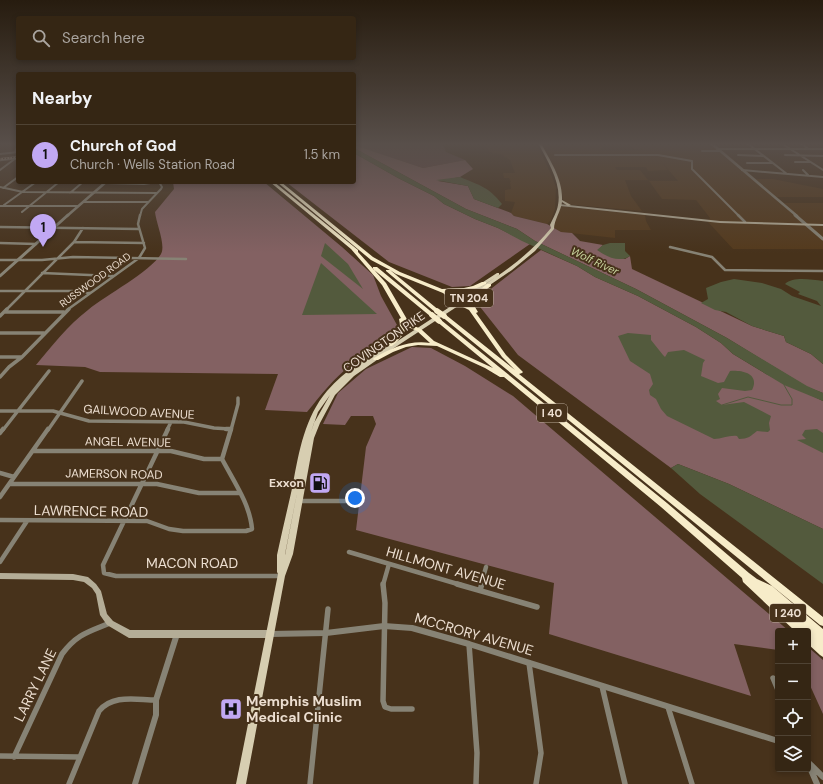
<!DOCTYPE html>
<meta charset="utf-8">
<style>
:root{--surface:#352614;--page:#3d2e1d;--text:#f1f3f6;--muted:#aaa5a0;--line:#4f4334;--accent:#c1a8f3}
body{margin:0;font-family:"DM Sans",sans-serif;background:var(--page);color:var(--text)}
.controls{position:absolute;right:12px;bottom:12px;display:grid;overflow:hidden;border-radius:4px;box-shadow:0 2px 6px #0003}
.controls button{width:36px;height:36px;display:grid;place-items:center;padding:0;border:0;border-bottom:1px solid var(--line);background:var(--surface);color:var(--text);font:20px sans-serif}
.you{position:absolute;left:355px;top:498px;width:14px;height:14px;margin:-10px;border:3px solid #fff;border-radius:50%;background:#1a73e8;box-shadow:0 0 0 6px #1a73e833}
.badge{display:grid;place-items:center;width:26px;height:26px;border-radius:50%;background:var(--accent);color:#111;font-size:13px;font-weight:700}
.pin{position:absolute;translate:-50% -33px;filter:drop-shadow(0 1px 2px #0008)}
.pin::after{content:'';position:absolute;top:21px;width:14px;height:12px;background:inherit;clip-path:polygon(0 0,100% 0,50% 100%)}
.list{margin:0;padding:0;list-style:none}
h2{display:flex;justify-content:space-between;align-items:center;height:52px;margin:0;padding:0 16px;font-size:17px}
h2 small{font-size:13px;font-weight:400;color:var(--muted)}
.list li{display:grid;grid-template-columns:26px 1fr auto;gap:12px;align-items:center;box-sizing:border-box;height:60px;padding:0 16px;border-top:1px solid var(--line)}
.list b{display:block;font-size:15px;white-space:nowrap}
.list p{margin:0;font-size:13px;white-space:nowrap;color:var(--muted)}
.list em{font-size:13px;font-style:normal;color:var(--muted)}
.icon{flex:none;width:22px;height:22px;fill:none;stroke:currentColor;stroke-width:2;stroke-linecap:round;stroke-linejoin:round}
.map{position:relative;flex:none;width:823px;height:784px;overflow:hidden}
.search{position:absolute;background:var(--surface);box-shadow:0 2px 6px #0003;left:16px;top:16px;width:340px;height:44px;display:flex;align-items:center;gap:10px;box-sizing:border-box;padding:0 14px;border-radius:4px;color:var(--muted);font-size:15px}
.panel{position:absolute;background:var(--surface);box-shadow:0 2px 6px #0003;left:16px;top:72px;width:340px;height:112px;border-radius:4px}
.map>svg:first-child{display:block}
.built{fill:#543a1d}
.green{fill:#644748}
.forest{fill:#836162}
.water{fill:#535a3d}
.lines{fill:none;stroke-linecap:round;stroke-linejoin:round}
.stream{stroke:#535a3d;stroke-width:1}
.minor-far4{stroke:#878375;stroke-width:2}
.minor-far3{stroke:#878375;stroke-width:2.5}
.minor-far2{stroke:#878375;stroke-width:3.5}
.minor-far1{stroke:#878375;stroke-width:4.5}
.minor{stroke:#878375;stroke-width:5.5}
.tertiary-far2{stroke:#878375;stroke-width:2.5}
.tertiary-far1{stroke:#878375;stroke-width:3}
.tertiary{stroke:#878375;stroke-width:6}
.secondary{fill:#b4ad97;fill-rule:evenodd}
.primary{fill:#d7ceb1;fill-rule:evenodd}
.motorway{fill:#f7ecc9;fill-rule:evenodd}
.rail-casing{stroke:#beae9e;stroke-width:2}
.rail{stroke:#47321b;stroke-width:1;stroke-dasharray:1.5;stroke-linecap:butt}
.motorway-bridge{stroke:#f7ecc9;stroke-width:5.5}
.labels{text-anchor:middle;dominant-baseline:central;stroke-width:4;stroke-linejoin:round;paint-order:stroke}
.far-street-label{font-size:10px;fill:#eddfd1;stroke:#47321b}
.far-water-label{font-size:11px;font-style:italic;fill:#c7d39c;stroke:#47321b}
.shield{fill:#47321b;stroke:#bbab9a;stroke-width:1}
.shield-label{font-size:11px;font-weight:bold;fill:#eddfd1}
.street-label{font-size:12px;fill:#eddfd1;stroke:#47321b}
.poi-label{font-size:12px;font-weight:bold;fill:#eddfd1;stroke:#47321b;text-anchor:end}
.near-street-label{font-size:14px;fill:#eddfd1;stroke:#47321b}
.near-poi-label{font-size:14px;font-weight:bold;fill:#eddfd1;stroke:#47321b;text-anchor:start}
</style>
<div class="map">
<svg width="823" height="784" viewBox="0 0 823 784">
<rect width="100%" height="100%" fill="#47321b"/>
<path class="built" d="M457,143H536L550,172L556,187L555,209L551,220L547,224L514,216L511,213L515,202L505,201V190L511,189L510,182H511L509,178H504L503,173H515L510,160L502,155H504L489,152L485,145H458Z
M541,143H600L602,150H644L634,149L629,143H714L756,179H773L823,189V197H777L784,203H823V249H733L708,222L710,218L696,200L662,199L649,181H678L660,160L668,170L648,171L646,167H615L617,170H640L648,180H625L631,196L642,211L564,204L561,188Z
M559,206L645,215L646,221L651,230H615V238L561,232L554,228Z"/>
<path class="green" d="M354,143H442L446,152L465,160L423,168L354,145Z"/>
<path class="forest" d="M354,145L423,168L465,160L473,169L460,177L438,181L468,186L474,199L511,213L514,216L547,224L561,232L572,233L580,241L603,245L598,250L625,259L630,256L632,269L752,326L784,336L786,342L811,354L823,364V393L807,387L727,338L636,289L535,241L517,229L466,209L354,148Z
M354,153L398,178L434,196L444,204L475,219L498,228L530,244L470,286L452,287L389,262L286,182H354Z
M173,182H264L342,247L373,275L381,296L397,325C388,344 367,352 351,365C334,378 321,395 307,412L265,410L278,374L100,372L85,367L36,365C52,346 68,325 88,310C106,295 150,272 161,254C166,245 156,223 155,212L174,189Z
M541,250L577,266L595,277L638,296L696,327L721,343L733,354L766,374L823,401V529L729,484L678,464L671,468L518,355L477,303L483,295Z
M412,347L431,348L465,366L513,396L789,631H778V650L734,644L751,696L549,634L554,583L356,530L366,447L376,424L373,416H351L345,425L323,424L338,393L366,369Z
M808,647L823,660V714L808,681Z"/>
<path class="water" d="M354,148L466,209L517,229L535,241L636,289L727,338L807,386L823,393V401L784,385L733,354L721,343L696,327L638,296L595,277L577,266L522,241L498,228L475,219L444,204L434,196L398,178L354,153Z
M460,177C479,185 489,187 502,204L498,208L474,199L468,186L436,180Z
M325,243L348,264L363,289L321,256Z
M610,243H625V251L630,256C619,263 607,257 597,250L603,245Z
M321,263L377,314L302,315Z
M734,279L762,283L781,289L792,296L821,306L817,301L798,294L800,292L785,284C794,276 811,280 823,281V364L811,354L786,342L784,336L752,326L726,312L715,310L701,303L708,299L706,288L721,282Z
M628,333L651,335V340L663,355L665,357L668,352L684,350L705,360L703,363L701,376L718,383L724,382L730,371C743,370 760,374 752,390L745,391L722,388L718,394L720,399L716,401L722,405L744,402L771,416L769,423L770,430L768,432L757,431C751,436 748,439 739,439L737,436C729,435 722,439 714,439L667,416L661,409L656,399L650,395L649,390L653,384L650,374L630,361L618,336Z
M817,429L823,433V453L797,440L806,439L802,435L805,430Z
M678,464L729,484L823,529V584L700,494L671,468Z"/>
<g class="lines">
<path class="stream" d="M722,405L748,397L781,405H792V399L784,385"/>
<path class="minor-far4" d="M747,143L787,174
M781,143L823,170
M801,143L807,148
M717,149H823
M702,151H720
M15,152L18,145
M0,154L18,152
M555,155H658L692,161V169L739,216
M738,155L763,156
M785,155L823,156
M795,162H810
M747,163H772
M0,170L16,158
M742,170L823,177
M803,170L808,175
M105,183L144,184L157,182
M0,187L23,192L157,193
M3,188L18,177
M70,193L83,182
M83,202H148
M4,205L36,182
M0,206H78
M22,212L59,182
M140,216L142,209L161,189L162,187L159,182"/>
<path class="minor-far3" d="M738,215L745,222
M0,227L139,229
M74,242L144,243
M0,243L36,244
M670,247L712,257L725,270L823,271
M0,260H42L73,257L186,259
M42,273L113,276
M0,291H73L90,293
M6,310L74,242L83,228
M67,310L139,258L145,248L138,224L140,215"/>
<path class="minor-far2" d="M5,312H64
M0,316L7,309
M0,333H44
M0,357H22
M0,377L9,367L22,357L69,309
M0,411H53L89,421L184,422L214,428L230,429
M3,430L49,371
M48,430L82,381
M167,430L171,422
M231,430L238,404V398"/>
<path class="minor-far1" d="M168,429L103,565L104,573L116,576H281
M226,429H230
M0,433L3,429
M33,451H171L204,459H222
M0,473L14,477
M10,484H157L199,493H240
M0,497L48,429
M298,501H361
M0,520L147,521L169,529L183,531H246L252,529C250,504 233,480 222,459L231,429
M349,552L461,585
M0,562L27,521
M383,585L389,564
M481,585L486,567"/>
<path class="minor" d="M383,584L385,603L383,701L385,707L391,709H412
M457,584L537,607
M480,590L482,584
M469,644L477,753L476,784
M529,663L541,753L536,784
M773,678L778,690
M602,686L625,784
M668,707L692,784
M0,756L80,757
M14,757L62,654C77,634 88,632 110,623
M69,784L99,711C113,694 136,700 156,700
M310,784L328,609"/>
<path class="tertiary-far2" d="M711,143L797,216
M0,160L18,158
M67,216L106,182"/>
<path class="tertiary-far1" d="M795,215L823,239
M0,276L68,215"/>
<path class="tertiary" d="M270,634L326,633L384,626L412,628L469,644L778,741
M808,763L817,784
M810,764L823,777
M135,784L156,715V700L177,634"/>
<path class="secondary" d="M559,204L720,221L823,224V226L720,223L560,206L558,205Z
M0,573L73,574L88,577L96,584L101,591L107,614L113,621L130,630H270L273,631L274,634L273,637L270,638H129L107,625L100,615L96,594L92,588L84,582L73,580L0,579Z"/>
<path class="primary" d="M538,143H541C550,161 563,179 562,200L571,205L568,206L562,202C561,211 554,220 554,229L535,251L512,270L487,287L394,348L354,376L335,395L320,423L314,438L293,554L285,576L246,784H236L278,574L277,572V555C282,531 288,507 293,484C299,451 305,417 327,391C345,370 369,356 392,341H394L396,342L465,297H463V295L497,273H499V275L479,288C506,271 531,253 551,228L550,225C553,218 557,212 558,205C562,183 548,162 538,143ZM330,395L314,423L311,432L318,412ZM298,488L285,554V556V555Z"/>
<path class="motorway" d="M270,182H274L358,250V252L386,283L408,321L412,325L421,329L434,341L493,368L436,321L437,320H441L667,503L749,573L757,579L772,586L823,629V657L820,655L808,644V631H795L743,582L742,578L661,507L504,377H500L485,368L437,346L418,345L406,347L393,352L378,360H374L373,359L374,358C392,348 409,340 430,343L417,331L408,327L406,325C405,335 399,340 392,346H388L387,345L388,344C397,337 402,331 399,319L401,318L382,285L351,249Z
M277,182H281L373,257L400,272L442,289L464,288L473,286L482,282H486V284C474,290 461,293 448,292L459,301L471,307V297L487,284H491V286L475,298V307L478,312L476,313L506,355L523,372L522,373L519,374L823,617V626L820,625L441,316L442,315H446L515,370L502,357L469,310L455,303L443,293L396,274L390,270L440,311L439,312H435L386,271V270H390L371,260Z
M373,267H377L434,314V316H430L373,269Z"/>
<g class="rail-casing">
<path id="rail" d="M0,159L18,157"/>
</g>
<use href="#rail" class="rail"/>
<path class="motorway-bridge" d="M437,311L444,316
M432,315L439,321"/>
</g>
<linearGradient id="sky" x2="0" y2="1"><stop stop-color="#271c0f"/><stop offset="0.57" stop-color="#584f4a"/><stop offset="1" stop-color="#584f4a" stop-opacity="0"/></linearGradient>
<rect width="823" height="253" fill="url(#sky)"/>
<defs>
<g id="fuel-square" transform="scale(1.15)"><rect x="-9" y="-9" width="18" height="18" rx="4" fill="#c1a8f3" stroke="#47321b"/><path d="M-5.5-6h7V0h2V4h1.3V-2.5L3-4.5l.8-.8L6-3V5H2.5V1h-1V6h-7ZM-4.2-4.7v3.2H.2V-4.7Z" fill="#111"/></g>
<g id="hospital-square" transform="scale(1.15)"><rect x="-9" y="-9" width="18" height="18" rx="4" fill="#c1a8f3" stroke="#47321b"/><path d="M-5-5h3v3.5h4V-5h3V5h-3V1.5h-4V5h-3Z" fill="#111"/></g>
</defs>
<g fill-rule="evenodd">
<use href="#fuel-square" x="320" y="483"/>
<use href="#hospital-square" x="231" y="709"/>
</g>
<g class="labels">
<g class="far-street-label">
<text transform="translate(95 280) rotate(-36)">RUSSWOOD ROAD</text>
</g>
<g class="far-water-label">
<text transform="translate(595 261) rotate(25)">Wolf River</text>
</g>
<g class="shield">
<rect x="445" y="289" width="48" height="18" rx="3"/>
<rect x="537" y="404" width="30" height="18" rx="3"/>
<rect x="770" y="604" width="36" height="18" rx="3"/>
</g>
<g class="shield-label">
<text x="469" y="298">TN 204</text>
<text x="552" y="413">I 40</text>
<text x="788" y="613">I 240</text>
</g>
<g class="street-label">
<text transform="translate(384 342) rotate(-35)">COVINGTON PIKE</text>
<text transform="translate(139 412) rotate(3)">GAILWOOD AVENUE</text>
<text transform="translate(128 442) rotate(1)">ANGEL AVENUE</text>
<text transform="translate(114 474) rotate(1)">JAMERSON ROAD</text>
</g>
<g class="poi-label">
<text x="304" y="483">Exxon</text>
</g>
<g class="near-street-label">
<text transform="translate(91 511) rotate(1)">LAWRENCE ROAD</text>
<text x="192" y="563">MACON ROAD</text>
<text transform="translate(446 568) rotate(16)">HILLMONT AVENUE</text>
<text transform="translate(474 634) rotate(16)">MCCRORY AVENUE</text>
<text transform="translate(35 685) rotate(-64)">LARRY LANE</text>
</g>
<g class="near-poi-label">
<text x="246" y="701">Memphis Muslim<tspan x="246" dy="16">Medical Clinic</tspan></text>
</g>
</g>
</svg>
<div class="controls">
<button>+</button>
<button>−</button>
<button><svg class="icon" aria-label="locate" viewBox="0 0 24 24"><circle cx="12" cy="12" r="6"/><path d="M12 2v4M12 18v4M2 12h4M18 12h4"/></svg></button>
<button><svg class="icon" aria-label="layers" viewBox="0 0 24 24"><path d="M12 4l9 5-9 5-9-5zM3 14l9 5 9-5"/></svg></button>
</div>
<div class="you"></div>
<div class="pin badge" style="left:43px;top:247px">1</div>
<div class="search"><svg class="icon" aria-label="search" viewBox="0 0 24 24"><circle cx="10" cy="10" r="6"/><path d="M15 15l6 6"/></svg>Search here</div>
<section class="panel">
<h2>Nearby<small></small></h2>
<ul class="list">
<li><span class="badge">1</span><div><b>Church of God</b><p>Church · Wells Station Road</p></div><em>1.5 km</em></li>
</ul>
</section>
</div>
